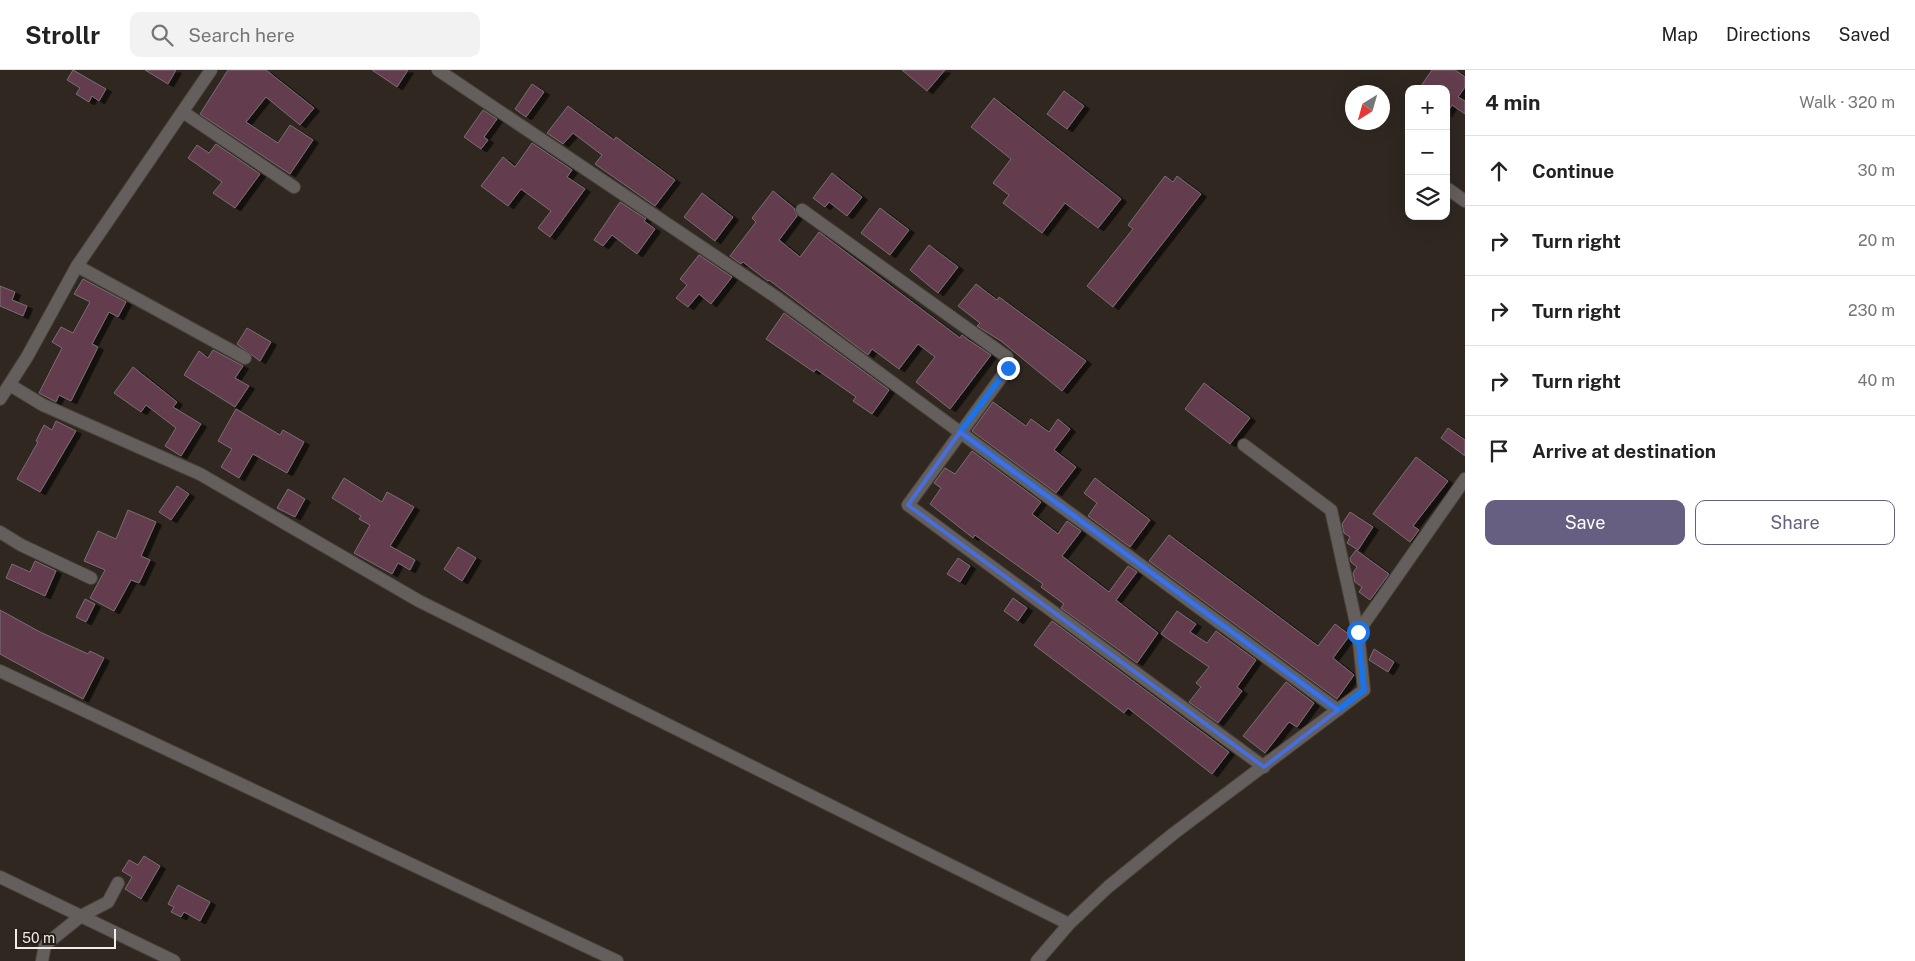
<!DOCTYPE html>
<meta charset="utf-8">
<style>
:root{--surface:#fff;--page:#f2f2f2;--text:#222;--muted:#767676;--line:#e0e0e0;--accent:#675f81}
body{margin:0;font-family:"Public Sans",sans-serif;background:var(--page);color:var(--text)}
.controls{position:absolute;right:15px;top:15px;display:grid;overflow:hidden;border-radius:10px;box-shadow:0 5px 20px #0002}
.controls button{width:45px;height:45px;display:grid;place-items:center;padding:0;border:0;border-bottom:1px solid var(--line);background:var(--surface);color:var(--text);font:25px sans-serif}
.compass{position:absolute;left:1345px;top:15px;width:45px;height:45px;border-radius:50%;background:var(--surface);box-shadow:0 5px 20px #0002;rotate:217deg}
.scale{position:absolute;left:15px;bottom:12px;width:101px;box-sizing:border-box;padding-left:5px;border:2px solid #f1ece7;border-top:0;font-size:14px;line-height:18px;white-space:nowrap;color:#f1ece7;-webkit-text-stroke:4px #251d16;paint-order:stroke}
.stop{position:absolute;width:15px;height:15px;margin:-11px;border:4px solid #1a73e8;border-radius:50%;background:#fff}
.stop.end{background:#1a73e8;border-color:#fff;box-shadow:0 1px 5px #0008}
.list{margin:0;padding:0;list-style:none}
h2{display:flex;justify-content:space-between;align-items:center;height:65px;margin:0;padding:0 20px;font-size:21px}
h2 small{font-size:16px;font-weight:400;color:var(--muted)}
.list li{display:grid;grid-template-columns:32px 1fr auto;gap:15px;align-items:center;box-sizing:border-box;height:70px;padding:0 20px;border-top:1px solid var(--line)}
.list b{display:block;font-size:19px;white-space:nowrap}
.list em{font-size:16px;font-style:normal;color:var(--muted)}
.actions{display:flex;gap:10px;padding:15px 20px}
.actions a{flex:1;padding:11px 0;border:1px solid var(--accent);border-radius:10px;text-align:center;font-size:18px;color:var(--accent)}
.actions .main{background:var(--accent);color:#fff}
.icon{flex:none;width:28px;height:28px;fill:none;stroke:currentColor;stroke-width:2;stroke-linecap:round;stroke-linejoin:round}
.map{position:relative;flex:none;width:1465px;height:891px;overflow:hidden}
header{display:flex;align-items:center;gap:30px;box-sizing:border-box;height:70px;padding:0 25px;background:var(--surface);border-bottom:1px solid var(--line)}
header strong{font-size:24px}
nav{display:flex;gap:28px;margin-inline-start:auto;font-size:18px}
.search{width:350px;height:45px;background:var(--page);display:flex;align-items:center;gap:12px;box-sizing:border-box;padding:0 18px;border-radius:10px;color:var(--muted);font-size:19px}
main{display:flex}
aside{flex:1;background:var(--surface)}
.map>svg:first-child{display:block}
.building{fill:#633e4d;stroke:#7a6d72;filter:url(#shadow)}
.lines{fill:none;stroke-linecap:round;stroke-linejoin:round}
.minor-casing{stroke:#4a433c;stroke-width:14}
.minor{stroke:#645f5d;stroke-width:12}
.route{stroke:#1a73e8;stroke-width:6}
.marked{fill:none;stroke:#476edb;stroke-width:4;stroke-linejoin:round}
</style>
<header>
<strong>Strollr</strong>
<div class="search"><svg class="icon" aria-label="search" viewBox="0 0 24 24"><circle cx="10" cy="10" r="6"/><path d="M15 15l6 6"/></svg>Search here</div>
<nav><a>Map</a><a>Directions</a><a>Saved</a></nav>
</header>
<main>
<div class="map">
<svg width="1465" height="891" viewBox="0 0 1465 891">
<defs>
<filter id="shadow"><feDropShadow dx="5.5" dy="3" stdDeviation="0" flood-color="#0009"/></filter>
</defs>
<rect width="100%" height="100%" fill="#2f2720"/>
<path class="building" d="M73,0L106,19L99,31L92,26L89,32L76,24L80,18L67,10Z
M145,0H176L168,14Z
M228,0H266L314,38L300,55L266,27L246,52L278,73L290,55L313,70L290,104L200,44Z
M372,0H408L397,17Z
M902,0H945L927,21Z
M1432,0H1455L1465,7V17L1458,27L1465,31V44L1452,35L1446,44V19H1419Z
M532,14L544,22L526,47L515,39Z
M1064,21L1084,36L1067,59L1047,44Z
M994,28L1121,129L1098,158L1065,133L1042,163L1003,133L1009,125L993,113L1011,89L971,57Z
M568,36L614,70L616,67L675,110L655,136L595,94L602,85L573,63L563,74L547,63Z
M483,40L497,49L484,67L488,70L481,79L464,67Z
M532,73L572,100L567,107L585,119L550,167L538,158L551,141L521,119L508,136L481,116L503,87L515,97Z
M216,74L260,104L235,138L213,123L222,112L188,88L197,75L209,83Z
M832,103L862,127L847,146L829,132L825,137L813,128Z
M1165,106L1173,112L1177,106L1201,124L1113,237L1087,216L1133,159L1128,155Z
M773,121L794,138L797,146L779,170L800,187L819,162L960,268L962,265L967,269L991,285L950,339L916,312L935,287L918,274L899,299L872,279L868,285L769,210L768,211L743,192L741,194L730,186L756,152L752,148Z
M702,123L733,147L715,171L684,147Z
M620,132L646,149L644,151L655,159L637,184L612,165L603,176L594,170Z
M880,138L909,160L890,185L861,163Z
M929,175L958,197L938,223L910,200Z
M699,185L732,207L711,234L699,224L688,237L676,228L687,215L680,209Z
M83,209L126,232L118,247L109,242L92,274L98,277L71,331L59,325L56,332L39,323L62,278L52,272L61,257L73,263L90,232L74,224Z
M976,214L997,230L999,227L1086,291L1062,321L1001,271L977,256L980,253L958,236Z
M0,216L15,222L12,230L27,236L23,246L0,236Z
M784,243L889,320L872,344L853,331L856,327L816,299L814,302L766,269Z
M247,258L271,272L260,291L237,274Z
M213,280L243,296L235,308L249,316L235,337L184,305L199,281L208,288Z
M133,297L177,332L173,337L201,354L181,386L165,376L176,358L146,335L141,342L114,323Z
M1204,313L1250,348L1230,374L1185,339Z
M993,332L1026,356L1031,349L1049,362L1058,349L1070,359L1054,380L1076,397L1056,423L972,361Z
M236,339L280,365L283,360L304,372L287,403L253,384L239,408L221,397L232,379L218,371Z
M56,351L76,361L40,422L17,409L38,372L36,371L44,355L52,360Z
M1448,358L1465,370V386L1441,368Z
M972,381L1041,432L1032,444L1058,464L1067,451L1081,461L1062,486L1109,522L1128,496L1137,502L1116,530L1158,563L1137,593L1061,538L1064,534L1041,517L1043,514L975,465L973,468L930,434L941,418L934,413L945,398L955,404Z
M1416,387L1448,411L1413,456L1419,460L1410,472L1373,444Z
M344,408L382,432L387,422L414,437L390,476L415,490L410,500L398,493L392,504L354,483L370,455L359,449L361,446L332,428Z
M1095,408L1150,450L1130,477L1088,446L1097,433L1084,423Z
M177,416L189,424L171,450L159,442Z
M288,419L305,429L295,447L277,438Z
M128,440L156,452L141,486L150,490L139,513L131,510L114,541L90,528L105,500L84,491L98,461L116,469Z
M1350,442L1373,457L1358,480L1347,473L1350,467L1344,463L1342,454Z
M1169,465L1318,576L1335,554L1350,565L1333,588L1354,605L1337,629L1149,491Z
M458,477L476,488L462,511L444,499Z
M1356,480L1389,504L1370,530L1359,522L1362,517L1355,512L1353,503L1357,497L1351,492L1350,488Z
M958,488L970,496L960,512L947,504Z
M35,491L56,501L45,526L6,508L12,494L30,502Z
M1013,528L1027,538L1018,551L1004,541Z
M85,529L95,534L86,552L76,547Z
M0,540L40,562L88,584L90,581L104,588L83,629L0,584Z
M1177,541L1196,554L1190,562L1207,573L1216,561L1256,590L1237,617L1242,621L1218,653L1189,632L1201,617L1196,613L1209,597L1161,564Z
M1052,551L1229,682L1212,704L1128,638L1124,643L1034,575Z
M1374,579L1394,592L1388,602L1369,590Z
M1286,612L1314,633L1297,657L1289,652L1265,683L1243,666Z
M144,786L160,796L141,829L125,819L132,807L122,801L129,790L138,795Z
M178,815L210,832L200,851L184,842L181,847L171,842L174,837L168,834Z"/>
<g class="lines">
<g class="minor-casing">
<path id="minor" d="M438,0L776,227L1338,640
M183,42L294,117
M1448,119L1465,131
M802,140L1007,287L1008,298L908,435L1264,697
M77,196L245,288
M10,315L43,335L200,404L419,531L1069,854L1037,891
M0,329L27,287L77,196L211,0
M0,462L21,475L91,508
M1358,562L1465,409
M0,601L617,891
M0,807L174,891
M1069,854L1108,817L1173,764L1364,620L1358,562L1331,440L1244,375
M42,891L45,875L81,846L108,832L118,813"/>
</g>
<use href="#minor" class="minor"/>
</g>
<g class="lines">
<path class="route" d="M1008,298L960,362L1338,640L1364,620L1358,562"/>
</g>
<path class="marked" d="M960,362L1338,640L1264,697L908,435Z"/>
</svg>
<div class="controls">
<button>+</button>
<button>−</button>
<button><svg class="icon" aria-label="layers" viewBox="0 0 24 24"><path d="M12 4l9 5-9 5-9-5zM3 14l9 5 9-5"/></svg></button>
</div>
<svg class="compass" viewBox="-18 -18 36 36"><path d="M0-13l5 13h-10z" fill="#e53935"/><path d="M0 13l5-13h-10z" fill="#767676"/></svg>
<div class="scale">50 m</div>
<div class="stop" style="left:1358px;top:562px"></div>
<div class="stop end" style="left:1008px;top:298px"></div>
</div>
<aside>
<h2>4 min<small>Walk · 320 m</small></h2>
<ul class="list">
<li><svg class="icon" aria-label="ahead" viewBox="0 0 24 24"><path d="M12 20V5M6 11l6-6 6 6"/></svg><div><b>Continue</b></div><em>30 m</em></li>
<li><svg class="icon" aria-label="right" viewBox="0 0 24 24"><path d="M7 20v-9h11M14 6l5 5-5 5"/></svg><div><b>Turn right</b></div><em>20 m</em></li>
<li><svg class="icon" aria-label="right" viewBox="0 0 24 24"><path d="M7 20v-9h11M14 6l5 5-5 5"/></svg><div><b>Turn right</b></div><em>230 m</em></li>
<li><svg class="icon" aria-label="right" viewBox="0 0 24 24"><path d="M7 20v-9h11M14 6l5 5-5 5"/></svg><div><b>Turn right</b></div><em>40 m</em></li>
<li><svg class="icon" aria-label="arrive" viewBox="0 0 24 24"><path d="M6 21V4h12l-3 4 3 4H6"/></svg><div><b>Arrive at destination</b></div></li>
</ul>
<div class="actions"><a class="main">Save</a><a>Share</a></div>
</aside>
</main>
